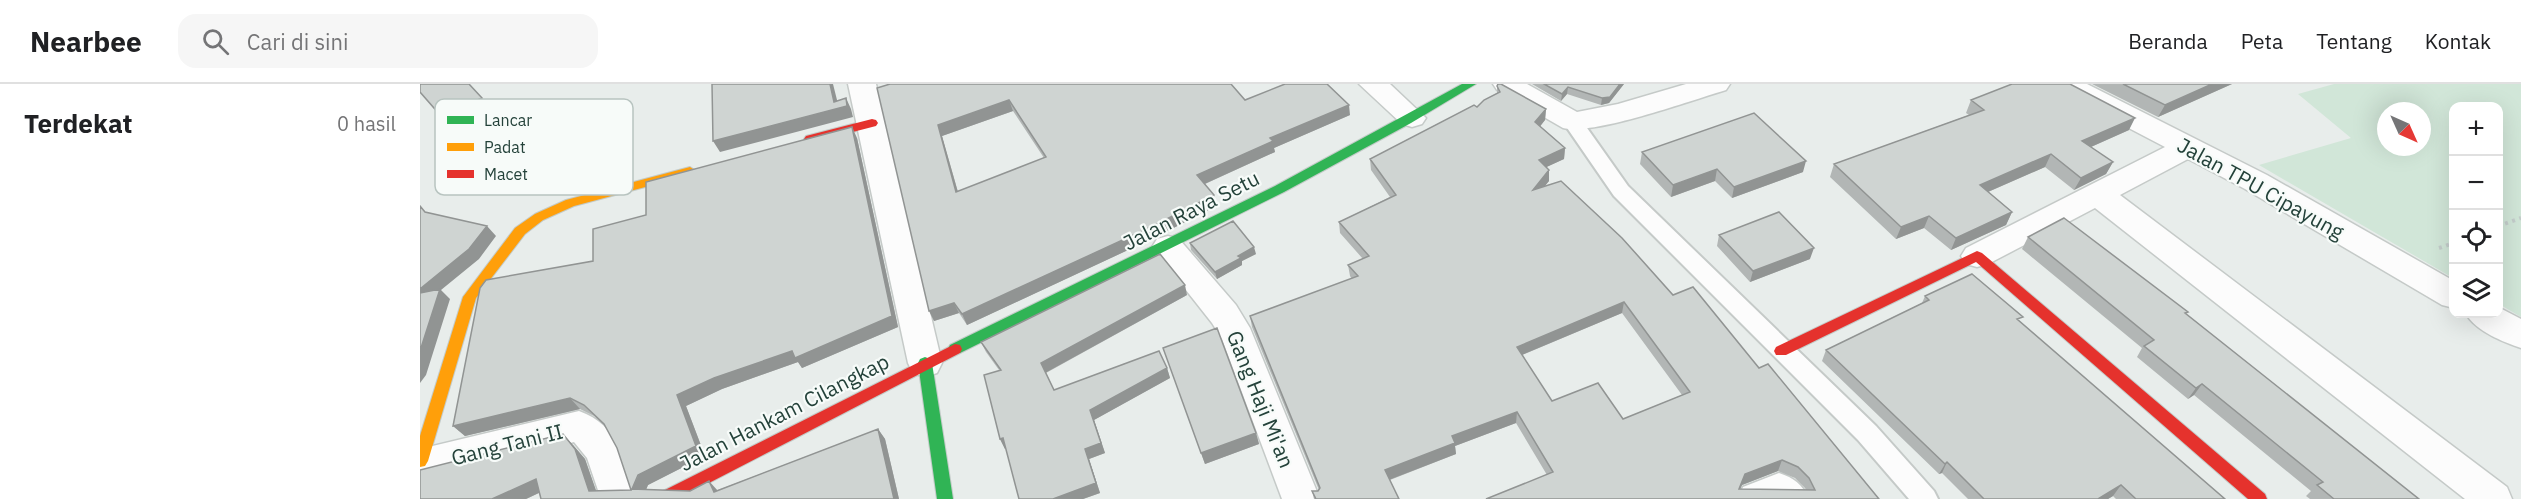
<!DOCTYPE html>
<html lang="id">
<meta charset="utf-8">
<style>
:root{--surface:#fff;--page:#f6f6f6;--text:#202124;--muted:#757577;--line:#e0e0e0}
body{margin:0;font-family:"IBM Plex Sans",sans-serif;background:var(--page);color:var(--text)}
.controls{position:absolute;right:18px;top:18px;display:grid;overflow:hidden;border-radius:12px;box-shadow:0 6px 24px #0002}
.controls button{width:54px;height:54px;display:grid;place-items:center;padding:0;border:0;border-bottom:2px solid var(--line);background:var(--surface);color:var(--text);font:30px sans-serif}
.compass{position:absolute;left:1957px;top:18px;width:54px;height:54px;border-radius:50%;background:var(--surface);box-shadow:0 6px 24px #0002;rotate:135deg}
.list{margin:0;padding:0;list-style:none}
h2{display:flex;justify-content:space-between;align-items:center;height:78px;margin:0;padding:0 24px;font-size:26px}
h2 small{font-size:20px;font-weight:400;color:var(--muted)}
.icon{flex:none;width:33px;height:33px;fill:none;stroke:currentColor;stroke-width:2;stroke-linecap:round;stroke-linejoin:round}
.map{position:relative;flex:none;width:2101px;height:415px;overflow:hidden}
header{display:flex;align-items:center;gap:36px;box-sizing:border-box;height:84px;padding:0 30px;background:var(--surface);border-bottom:2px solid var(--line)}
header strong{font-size:28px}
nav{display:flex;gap:33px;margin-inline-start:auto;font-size:21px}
.search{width:420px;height:54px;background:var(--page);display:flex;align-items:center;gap:15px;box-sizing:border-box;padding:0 21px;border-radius:18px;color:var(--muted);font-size:22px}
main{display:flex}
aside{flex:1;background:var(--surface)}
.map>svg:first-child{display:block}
.green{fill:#d1e6d8;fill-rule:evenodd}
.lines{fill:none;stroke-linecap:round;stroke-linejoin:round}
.lane-casing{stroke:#c5cac8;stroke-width:4}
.street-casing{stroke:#c5cac8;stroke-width:3}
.fast-casing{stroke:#c3cbc8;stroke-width:2}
.slow-casing{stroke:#c3cbc8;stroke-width:2}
.jam-casing{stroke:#c3cbc8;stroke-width:2}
.path{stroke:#c3ccca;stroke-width:4;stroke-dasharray:3 4.5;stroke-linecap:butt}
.lane{fill:#fcfcfc;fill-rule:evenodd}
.street{fill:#fcfcfc;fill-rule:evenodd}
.fast{fill:#30b455;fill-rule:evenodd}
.slow{fill:#ff9f0a;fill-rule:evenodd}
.jam{fill:#e5322d;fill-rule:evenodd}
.wall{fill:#b2b6b5;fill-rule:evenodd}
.shaded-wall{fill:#919493}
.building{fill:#cfd4d2;stroke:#919493;stroke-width:1.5;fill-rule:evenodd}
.labels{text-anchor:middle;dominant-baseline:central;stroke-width:4.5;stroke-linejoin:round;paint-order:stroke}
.street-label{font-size:21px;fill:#24423a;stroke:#f7fbf9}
.key{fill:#f7fbf9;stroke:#b8c4c0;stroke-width:1.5}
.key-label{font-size:16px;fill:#24423a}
</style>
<header>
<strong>Nearbee</strong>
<div class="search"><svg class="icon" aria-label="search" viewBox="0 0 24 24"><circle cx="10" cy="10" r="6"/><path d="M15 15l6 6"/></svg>Cari di sini</div>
<nav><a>Beranda</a><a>Peta</a><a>Tentang</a><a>Kontak</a></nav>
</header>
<main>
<aside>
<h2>Terdekat<small>0 hasil</small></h2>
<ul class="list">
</ul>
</aside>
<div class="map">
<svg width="2101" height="415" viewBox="0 0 2101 415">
<rect width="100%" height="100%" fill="#e8edeb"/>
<path class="green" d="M1914,0H2101V233L2079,220L2078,22H2034L2033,194L1839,81L1931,54L1878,10ZM1966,27H2002V63H1966Z"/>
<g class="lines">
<g class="lane-casing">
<path id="lane" d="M1153,32L1160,34L1208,102L1456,342L1514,407L1518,415H1489L1438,356L1194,112L1143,38L1146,34Z"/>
</g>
<g class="street-casing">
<path id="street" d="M428,0H456L522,279L517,289L505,293L493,289L488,279Z
M939,0H970L1006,34L1002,40L992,43L982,40Z
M1073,0H1107L1157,28L1198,20L1266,0H1310L1306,6C1272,16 1173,52 1143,44L1077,6Z
M1632,0H1667L1847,91L2034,197V224L2022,221L1825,105L1768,75L1700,111L2087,403L2092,415H2045L1675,124L1568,180L1557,183L1546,180L1541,172L1546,164L1745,63L1636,6Z
M748,152L759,155L816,221L830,244L900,415H862L802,255L792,239L732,163L737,155Z
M2078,223L2101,235V264C2083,258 2056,247 2046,230H2078Z
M159,327C199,341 206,379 219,415H181L167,374L154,358L0,397V365Z
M1359,389C1374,394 1382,400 1389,415H1318L1323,403Z"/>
</g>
<g class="fast-casing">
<path id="fast" d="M1042,0H1056L991,39L864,108L540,269H530L528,265L530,261L855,102Z
M505,273L510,275L512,279L533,415H517L498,279L500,275Z"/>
</g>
<g class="slow-casing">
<path id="slow" d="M270,83L276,87L274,90L154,122L123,136L105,150L56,214L8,377L5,382L0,383V352L43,213L95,144L115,130L146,116Z"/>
</g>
<g class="jam-casing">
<path id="jam" d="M452,35L456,36L458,39L456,42L390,59L384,55L386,52Z
M1557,167L1562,169L1845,410L1847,415H1828L1556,178L1366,271H1356L1354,267L1356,263Z
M535,260L540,261L542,265L540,269L258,415H235L237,410Z"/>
</g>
<path class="path" d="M2078,142L2101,134
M2019,164L2034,159"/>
<use href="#lane" class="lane"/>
<use href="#street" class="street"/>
<use href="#fast" class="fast"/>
<use href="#slow" class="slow"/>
<use href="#jam" class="jam"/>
</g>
<path class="wall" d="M1078,0H1081L1126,25L1125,36L1120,42L1145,64L1144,75L1126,83L1129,86V97L1124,102L1141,97L1202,154L1253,211L1273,203L1339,284L1348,280L1459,415H1066L1127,391L1096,339L1035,362L1036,370L970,396L979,415H894L892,407H898L899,406L832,243L830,232L932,195L930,192L928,181L943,175L920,149L919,138L970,113L951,86L950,75L1054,21L1057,23L1064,16L1077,9V2ZM1202,229L1262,311L1203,335L1178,299L1132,317L1102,271ZM1358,387L1375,394L1385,404L1386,406L1320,405L1322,401Z
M1112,0H1204L1189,19L1181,21L1147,10L1141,17Z
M1672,0H1812L1738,33Z
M457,4L825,16L930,31L854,64L855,68L785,100L796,122L736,153L547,241L539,229L514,237ZM593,27L624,74L538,108L522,52Z
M1551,16L1709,46L1671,63L1693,78L1686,90L1654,106L1625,83L1568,108L1592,128L1586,141L1531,166L1504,144L1476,155L1410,93L1414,80L1549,31L1546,29Z
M437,54L478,243L382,284L378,278L302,305L266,322L285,372L228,401L226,406L270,407L298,406L458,345L465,355L479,415H121L119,409L106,415H0L153,361L165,375L176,407L211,406L197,364L186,343L174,332L160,325L45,352L33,342L173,177L226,131Z
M1222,68L1383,88L1312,114L1295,97L1251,113L1220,80Z
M1299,151L1390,175L1330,198L1297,162Z
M1608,153L1768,228L1766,231L1999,415H1890L1886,412L1891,407L1774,311L1768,315L1717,273L1722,264L1602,165Z
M770,159L836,170L822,177V181L797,195L771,166Z
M767,211L626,289L634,306L747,284L750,294L674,336L685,369L669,375L680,409L663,415H599L586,364L585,365L580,355L579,286L566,268L561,258Z
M1505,212L1600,238L1805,415H1696L1693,412L1688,415H1548L1522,389L1519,390L1402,277L1406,266L1502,219Z
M743,264L836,349L839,360L785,380Z"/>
<path class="shaded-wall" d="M410,0H413L419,24L426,14L431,25L433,33L300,68L293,57L414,18Z
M1200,0H1204L1189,19L1181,21L1182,14Z
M1792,0H1812L1738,33L1745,21Z
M1148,3L1147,10L1141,17L1142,10Z
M62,14L67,21L27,38L21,32Z
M589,16L593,27L522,52L541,119L536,108L518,41Z
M929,21L930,31L854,64L855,68L780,102L777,91L850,54Z
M1126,25L1125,36L1115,49V38Z
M1715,34L1709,46L1655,70L1662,57Z
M432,43L437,54L478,243L382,284L378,278L302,305L266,322L285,372L228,401L222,415L212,405L257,311Z
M1145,64L1144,75L1118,87L1119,76Z
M1631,70L1625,83L1554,114L1560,101Z
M1386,77L1383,88L1312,114L1314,103Z
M1693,78L1686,90L1654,106L1661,94Z
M1297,85L1295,97L1251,113L1253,101Z
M1129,86V97L1113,117V106Z
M794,111L796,122L736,153L547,241L542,230Z
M1592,128L1586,141L1531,166L1536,154Z
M1509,132L1504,144L1476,155L1481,143Z
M67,142L76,152L59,175L21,206L30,215L6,291L0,299V205Z
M834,163L836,170L822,177V181L797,195L795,188L818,172Z
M1394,164L1390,175L1330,198L1333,187Z
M765,201L767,211L625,289L621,279Z
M1204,218L1202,229L1097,273V263Z
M534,219L539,229L514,237L509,227Z
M747,284L750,294L674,336L685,369L669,375L680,409L663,415H633L665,365L670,326Z
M1782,300L1774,311L1768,315L1776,304Z
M150,314L160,325L45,352L33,342Z
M1097,328L1096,339L1035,362L1036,370L966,397L965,386L1032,352Z
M458,345L465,355L479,415H474Z
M836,349L839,360L785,380L781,369Z
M143,350L153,361L165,375L179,415L169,407Z
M583,354L588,363L585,365L580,355Z
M1362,376L1358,387L1322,401L1316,415L1325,390Z
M1527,378L1522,389L1519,390L1525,380Z
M116,395L127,405L106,415H72Z
M289,397L298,407L294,408Z
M1701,401L1693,412L1688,415H1678Z"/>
<path class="building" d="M0,0H49L62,14L21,32L0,8Z
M292,0H410L414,18L426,14L427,22L293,57Z
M470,0H811L825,16L865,0H907L929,21L850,54L853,57L777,91L794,111L733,142L542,230L534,219L509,227L457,4ZM589,16L626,73L536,108L518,41Z
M1078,0H1081L1126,25L1115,38L1145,64L1119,76L1129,86L1113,106L1141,97L1202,154L1253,211L1273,203L1339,284L1348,280L1459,415H1066L1133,388L1097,328L1032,352L1035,359L965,386L979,415H896L892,407H898L900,404L830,232L938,192L928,181L949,172L919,138L976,111L950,75L1054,21L1057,23L1064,16L1080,8L1077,2ZM1204,218L1270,308L1203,335L1178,299L1132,317L1097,263ZM1362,376L1378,383L1389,394L1395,406L1319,405L1325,390Z
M1124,0H1200L1190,13L1182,14L1148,3L1142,10Z
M1592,0H1650L1715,34L1662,57L1693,78L1661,94L1631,70L1560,101L1592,128L1536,154L1509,132L1481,143L1414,80L1564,26L1551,16Z
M1703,0H1792L1745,21Z
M1334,29L1386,77L1314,103L1297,85L1253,101L1222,68Z
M432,43L472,232L375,274L372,267L294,294L257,311L276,362L218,391L212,405L270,407L289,397L294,408L458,345L474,415H121L116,395L72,415H0V386L143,350L155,365L169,407L211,406L197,364L184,340L164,321L150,314L33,342L60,204L66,196L173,177V145L226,131V98Z
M0,122L5,128L67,142L49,165L0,205Z
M1359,128L1394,164L1333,187L1299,151Z
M1644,134L1768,228L1765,229L1999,415H1914L1897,401L1903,398L1782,300L1776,304L1724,262L1734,256L1608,153Z
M813,137L834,163L818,172L821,174L795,188L770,159Z
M740,170L765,201L621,279L634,306L739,267L747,284L670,326L681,359L665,365L676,399L633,415H599L583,354L580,355L564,291L581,286L561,258Z
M1552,190L1603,233L1597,235L1805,415H1716L1701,401L1678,415H1564L1527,378L1525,380L1406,266L1509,216L1505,212Z
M20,205L0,267V209Z
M797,244L836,349L781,369L743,264Z"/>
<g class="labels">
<g class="street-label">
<text transform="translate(1841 104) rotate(29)">Jalan TPU Cipayung</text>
<text transform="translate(771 126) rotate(-27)">Jalan Raya Setu</text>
<text transform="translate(841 315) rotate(68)">Gang Haji Mi'an</text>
<text transform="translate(364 328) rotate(-27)">Jalan Hankam Cilangkap</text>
<text transform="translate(87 360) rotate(-14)">Gang Tani II</text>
</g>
</g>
<rect x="15" y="15" width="198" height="96" rx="9" class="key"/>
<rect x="27" y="32" width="27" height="8" fill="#30b455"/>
<rect x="27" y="59" width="27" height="8" fill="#ff9f0a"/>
<rect x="27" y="86" width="27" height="8" fill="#e5322d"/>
<g class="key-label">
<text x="64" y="42">Lancar</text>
<text x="64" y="69">Padat</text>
<text x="64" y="96">Macet</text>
</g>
</svg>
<div class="controls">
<button>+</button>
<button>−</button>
<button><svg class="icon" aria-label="locate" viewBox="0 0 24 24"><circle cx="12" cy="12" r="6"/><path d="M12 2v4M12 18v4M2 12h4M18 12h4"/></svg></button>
<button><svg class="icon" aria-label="layers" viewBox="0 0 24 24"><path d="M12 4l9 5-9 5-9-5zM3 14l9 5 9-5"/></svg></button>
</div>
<svg class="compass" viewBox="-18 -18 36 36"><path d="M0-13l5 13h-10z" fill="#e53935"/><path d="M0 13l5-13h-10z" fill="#757577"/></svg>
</div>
</main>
